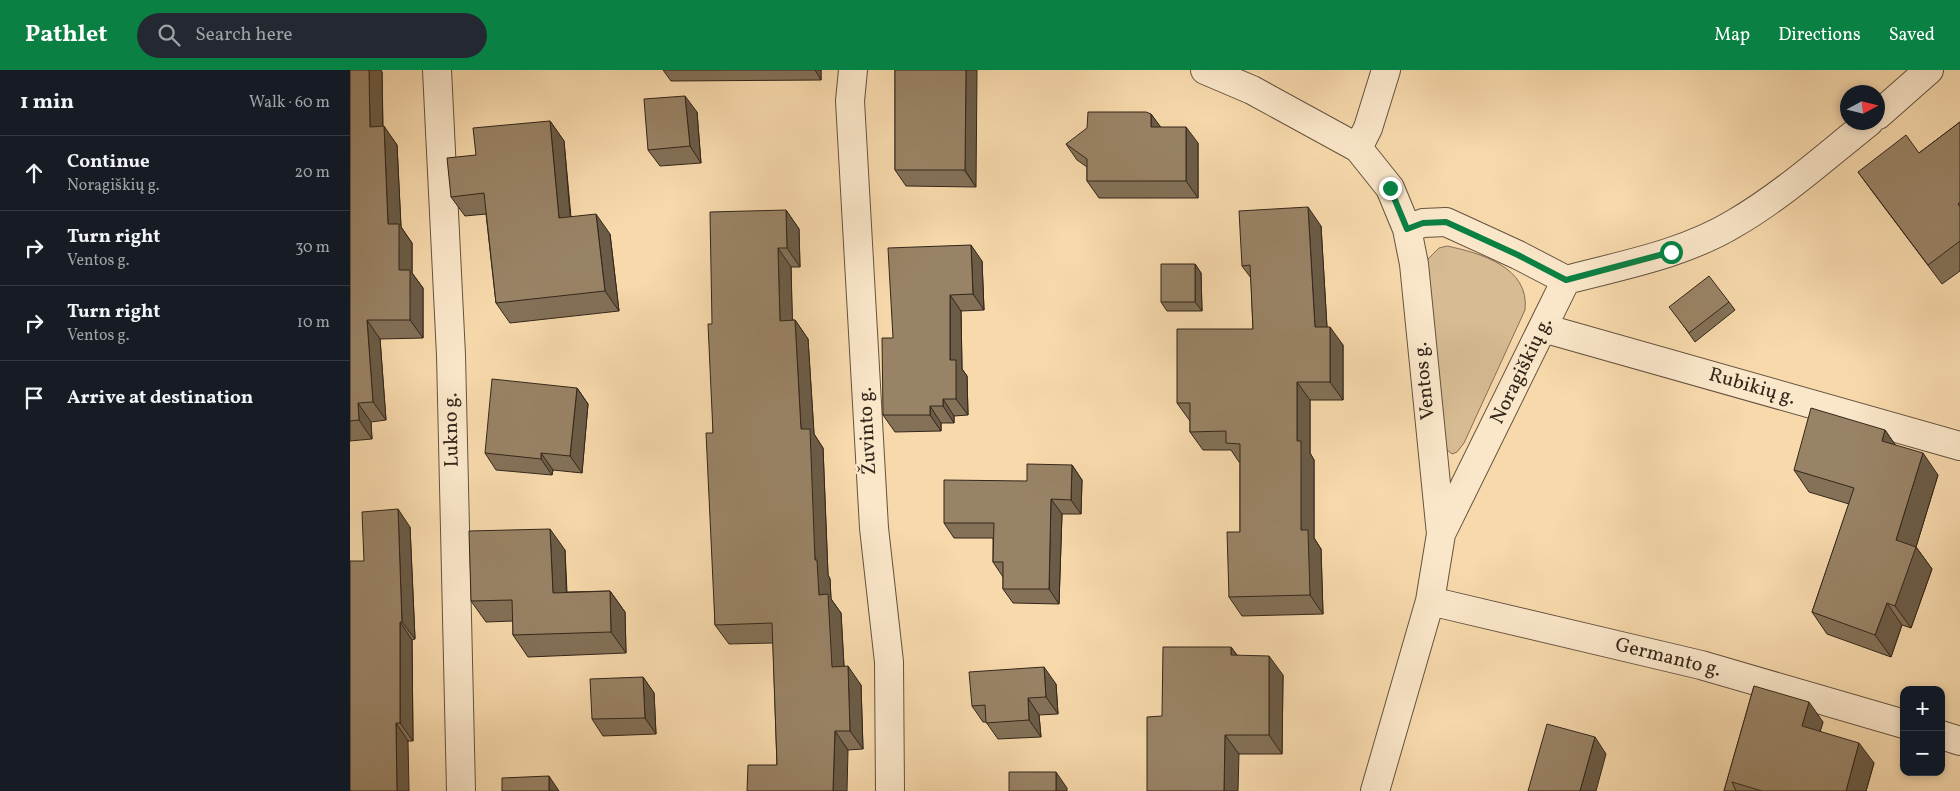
<!DOCTYPE html>
<meta charset="utf-8">
<style>
:root{--surface:#171b24;--page:#242831;--text:#f1f3f6;--muted:#9ea1a6;--line:#363941;--accent:#0b8043}
body{margin:0;font-family:Vollkorn,serif;background:var(--page);color:var(--text)}
.controls{position:absolute;right:15px;bottom:15px;display:grid;overflow:hidden;border-radius:10px;box-shadow:0 2px 8px #0003}
.controls button{width:45px;height:45px;display:grid;place-items:center;padding:0;border:0;border-bottom:1px solid var(--line);background:var(--surface);color:var(--text);font:25px sans-serif}
.compass{position:absolute;left:1490px;top:15px;width:45px;height:45px;border-radius:50%;background:var(--surface);box-shadow:0 2px 8px #0003;rotate:83deg}
.stop{position:absolute;width:15px;height:15px;margin:-11px;border:4px solid #0b8043;border-radius:50%;background:#fff}
.stop.end{background:#0b8043;border-color:#fff;box-shadow:0 1px 5px #0008}
.list{margin:0;padding:0;list-style:none}
h2{display:flex;justify-content:space-between;align-items:center;height:65px;margin:0;padding:0 20px;font-size:21px}
h2 small{font-size:16px;font-weight:400;color:var(--muted)}
.list li{display:grid;grid-template-columns:32px 1fr auto;gap:15px;align-items:center;box-sizing:border-box;height:75px;padding:0 20px;border-top:1px solid var(--line)}
.list b{display:block;font-size:19px;white-space:nowrap}
.list p{margin:0;font-size:16px;white-space:nowrap;color:var(--muted)}
.list em{font-size:16px;font-style:normal;color:var(--muted)}
.icon{flex:none;width:28px;height:28px;fill:none;stroke:currentColor;stroke-width:2;stroke-linecap:round;stroke-linejoin:round}
.map{position:relative;flex:none;width:1610px;height:721px;overflow:hidden}
header{display:flex;align-items:center;gap:30px;box-sizing:border-box;height:70px;padding:0 25px;background:var(--accent);color:#fff}
header strong{font-size:24px}
nav{display:flex;gap:28px;margin-inline-start:auto;font-size:18px}
.search{width:350px;height:45px;background:var(--page);display:flex;align-items:center;gap:12px;box-sizing:border-box;padding:0 18px;border-radius:28px;color:var(--muted);font-size:19px}
main{display:flex}
aside{flex:1;background:var(--surface)}
.map>svg:first-child{display:block}
.green{fill:#d6bb93;stroke:#847056}
.lines{fill:none;stroke-linecap:round;stroke-linejoin:round}
.minor-casing{stroke:#64533e;stroke-width:30}
.minor{stroke:#fae6c9;stroke-width:28}
.wall{fill:#847158;stroke:#33261a}
.shaded-wall{fill:#6b5c47;stroke:#33261a}
.building{fill:#998366;stroke:#33261a}
.route{stroke:#0b8043;stroke-width:6}
.labels{text-anchor:middle;dominant-baseline:central;stroke-width:5;stroke-linejoin:round;paint-order:stroke}
.street-label{font-size:20px;fill:#33261a;stroke:#fae6c9}
</style>
<header>
<strong>Pathlet</strong>
<div class="search"><svg class="icon" aria-label="search" viewBox="0 0 24 24"><circle cx="10" cy="10" r="6"/><path d="M15 15l6 6"/></svg>Search here</div>
<nav><a>Map</a><a>Directions</a><a>Saved</a></nav>
</header>
<main>
<aside>
<h2>1 min<small>Walk · 60 m</small></h2>
<ul class="list">
<li><svg class="icon" aria-label="ahead" viewBox="0 0 24 24"><path d="M12 20V5M6 11l6-6 6 6"/></svg><div><b>Continue</b><p>Noragiškių g.</p></div><em>20 m</em></li>
<li><svg class="icon" aria-label="right" viewBox="0 0 24 24"><path d="M7 20v-9h11M14 6l5 5-5 5"/></svg><div><b>Turn right</b><p>Ventos g.</p></div><em>30 m</em></li>
<li><svg class="icon" aria-label="right" viewBox="0 0 24 24"><path d="M7 20v-9h11M14 6l5 5-5 5"/></svg><div><b>Turn right</b><p>Ventos g.</p></div><em>10 m</em></li>
<li><svg class="icon" aria-label="arrive" viewBox="0 0 24 24"><path d="M6 21V4h12l-3 4 3 4H6"/></svg><div><b>Arrive at destination</b></div></li>
</ul>
</aside>
<div class="map">
<svg width="1610" height="721" viewBox="0 0 1610 721">
<rect width="100%" height="100%" fill="#f7d9ac"/>
<filter id="stains"><feTurbulence type="fractalNoise" baseFrequency=".004" numOctaves="4"/><feColorMatrix values="0 0 0 0 .2 0 0 0 0 .09 0 0 0 0 .02 0 0 0 .5 -.17"/></filter>
<radialGradient id="worn" r=".72"><stop offset=".6" stop-color="#630" stop-opacity="0"/><stop offset="1" stop-color="#630" stop-opacity=".3"/></radialGradient>
<path class="green" d="M1097,176C1130,183 1180,197 1175,240L1114,373L1107,382L1102,384L1096,379L1074,193L1089,178Z"/>
<g class="lines">
<g class="minor-casing">
<path id="minor" d="M87,0L101,285L111,721
M503,0L500,31L524,458L539,592L540,721
M855,0L902,20L1008,78L1040,118L1057,159L1064,194L1091,464
M1528,45L1579,0
M1008,78L1018,58L1036,0
M1057,159L1073,153L1096,152L1168,185L1216,210
M1193,258L1610,376
M1080,531L1351,595L1554,654
M1591,665L1610,671
M1025,721L1080,531L1091,464L1216,210C1273,195 1334,184 1385,153C1433,125 1475,87 1519,52"/>
</g>
<use href="#minor" class="minor"/>
</g>
<path class="wall" d="M0,0L32,2L33,56L47,75L51,157L62,173V203L73,218V268L30,269L36,350L21,352L22,369L0,371Z
M313,0H471V10L321,11Z
M545,0L626,117L556,116L545,100Z
M347,42L351,93L310,96L298,80Z
M801,44L810,57L848,73V128H749L737,111V97L727,90L716,74Z
M200,51L214,71L221,147L260,164L269,241L160,253L146,233L136,144L115,146L101,127L126,85Z
M1610,52V201L1592,214L1522,121L1508,102L1569,83Z
M436,140L449,159L450,197H441L442,250H445L458,269L464,364L473,378L478,505L480,509L481,529L491,543L494,596L511,615L513,679L498,680L427,695L423,573L379,574L365,555L362,254Z
M971,156L977,257L993,275V330H960V383L964,390V468L971,479L973,544L892,546L879,527L890,462V392H889L881,380H853L840,362V351L827,333L903,259L901,208L892,196Z
M632,191L634,240L611,241L612,299L617,306L618,345L604,346V353H591V361L545,362L533,345L543,268Z
M845,194L851,203L852,241H817L811,232Z
M1379,232L1385,240L1345,272L1326,245Z
M227,318L238,334L232,403L203,400L202,405L146,400L135,383Z
M1535,360L1545,375L1588,405L1566,477L1582,499L1561,558L1552,555L1541,587L1477,564L1462,542L1499,434L1459,422L1444,400Z
M722,395L732,410L731,444H712L709,534L663,533L653,519V507L643,492V468H604L594,453L677,411Z
M60,457L65,569L62,570L63,671H58L0,721L14,491Z
M215,480L217,522L260,521L275,542L276,583L178,587L163,565V551L136,552L121,531Z
M881,577L887,585L933,605L932,684H889L812,646Z
M293,607L304,623L306,664L253,666L242,649Z
M706,614L708,644L689,645L691,667L648,669L636,652H633L622,636Z
M1404,616L1473,652L1470,661L1524,693L1516,721H1374Z"/>
<path class="shaded-wall" d="M19,0H31L32,2L33,76L20,57Z
M465,0H471V10Z
M616,0H627L626,117L615,100Z
M335,26L347,42L351,93L340,76Z
M801,44L813,60L801,57Z
M200,51L214,71L222,168L209,148Z
M34,56L47,75L51,157L62,173V203L73,218V268L60,250L38,154Z
M836,57L848,73V128L836,111Z
M958,137L971,156L978,275L965,257Z
M436,140L449,159L450,197L437,178Z
M246,144L260,164L269,241L255,221Z
M621,175L632,191L634,240L623,224Z
M428,178L441,197L443,269L430,251Z
M845,194L851,203L852,241L845,232Z
M600,225L611,241L612,299L617,306L618,345L606,329L600,290Z
M17,250L30,269L36,350L23,332Z
M445,250L458,269L464,364L473,378L478,505L480,509L481,529L491,543L495,615L482,597L469,525L451,359Z
M980,257L993,275V330L980,312Z
M947,312L960,330V383L964,390V468L971,479L973,544L960,525L951,460L947,371Z
M227,318L238,334L232,403L220,386Z
M593,329L604,346V353L593,336Z
M8,333L21,352L22,369L9,350Z
M580,336L591,353V361L580,345Z
M1535,360L1551,383L1532,371Z
M191,383L203,400L202,405L191,389Z
M1573,383L1588,405L1566,477L1582,499L1561,558L1545,536L1546,470Z
M722,395L732,410L731,444L721,430Z
M701,429L712,444L709,534L699,519Z
M48,439L60,457L65,569L52,552Z
M200,459L215,480L217,544L203,523Z
M260,521L275,542L276,583L261,562Z
M1537,533L1552,555L1541,587L1525,565Z
M50,552L62,570L63,671L50,653Z
M881,577L895,597L881,585Z
M919,586L933,605L932,684L919,665Z
M498,596L511,615L513,679L500,661Z
M694,597L706,614L708,644L696,627Z
M293,607L304,623L306,664L295,648Z
M678,628L689,645L691,667L679,650Z
M1459,632L1473,652L1466,676L1452,656Z
M46,653L58,671L59,721H47Z
M485,661L498,680L497,721H483Z
M875,665L889,684L888,721H874Z
M1245,667L1256,684L1246,721H1230Z
M1509,673L1524,693L1516,721H1496Z
M706,702L717,718V721H706Z
M199,706L209,721H199Z"/>
<path class="building" d="M0,0H19L20,57L34,56L38,154H49V200H60V250H17L23,332L8,333L9,350L0,351Z
M545,0H616L615,100H545Z
M335,26L340,76L298,80L294,29Z
M738,42H796L801,44V57H836V111H737V89L716,74L737,58Z
M200,51L209,148L246,144L255,221L146,233L134,123L101,127L97,88L126,85L123,58Z
M1610,52V132L1608,134L1610,137V171L1578,195L1508,102L1556,65L1569,83Z
M958,137L965,257H980V312H947V371H951V460H958L960,525L879,527L877,462H890V374L876,373V361L840,362V333H827V259H903L900,195L892,196L889,141Z
M436,140L437,178H428L430,251L445,250L451,359H460L465,490H467L469,525L478,524L482,597L498,596L500,661H485L483,721H397L398,695H427L422,553L365,555L356,363H363L358,254H362L360,142Z
M621,175L623,224L600,225V290H606V329H593V336H580V345H533L532,268H543L538,178Z
M811,194H845V232H811Z
M1359,206L1379,232L1339,263L1319,237Z
M142,309L227,318L220,386L191,383V389L135,383Z
M1461,338L1535,360L1532,371L1573,383L1546,470L1566,477L1545,536L1537,533L1525,565L1462,542L1504,418L1444,400Z
M677,394L722,395L721,430L701,429L699,519H653V492H643L644,453H594V410L677,411Z
M48,439L52,552H50V653H46L47,721H0V491H14L12,442Z
M200,459L203,523L260,521L261,562L163,565L162,530L121,531L119,461Z
M813,577H881V585L919,586V665H875L874,721H797V647L812,646Z
M694,597L696,627L678,628L679,650L636,653L635,635L622,636L619,602Z
M293,607L295,648L242,649L240,609Z
M1404,616L1459,632L1452,656L1509,673L1496,721H1412L1382,712L1386,721H1374Z
M1197,654L1245,667L1230,721H1178Z
M659,702H706V721H659Z
M199,706V721H152V708Z"/>
<g class="lines">
<path class="route" d="M1040,118L1057,159L1073,153L1096,152L1168,185L1216,210L1321,182"/>
</g>
<g class="labels">
<g class="street-label">
<text transform="translate(1172 301) rotate(-64)">Noragiškių g.</text>
<text transform="translate(1075 311) rotate(-96)">Ventos g.</text>
<text transform="translate(1402 317) rotate(16)">Rubikių g.</text>
<text transform="translate(102 360) rotate(-91)">Lukno g.</text>
<text transform="translate(518 361) rotate(-93)">Žuvinto g.</text>
<text transform="translate(1318 588) rotate(14)">Germanto g.</text>
</g>
</g>
<rect width="100%" height="100%" filter="url(#stains)"/>
<rect width="100%" height="100%" fill="url(#worn)"/>
</svg>
<div class="controls">
<button>+</button>
<button>−</button>
</div>
<svg class="compass" viewBox="-18 -18 36 36"><path d="M0-13l5 13h-10z" fill="#e53935"/><path d="M0 13l5-13h-10z" fill="#9ea1a6"/></svg>
<div class="stop" style="left:1321px;top:182px"></div>
<div class="stop end" style="left:1040px;top:118px"></div>
</div>
</main>
